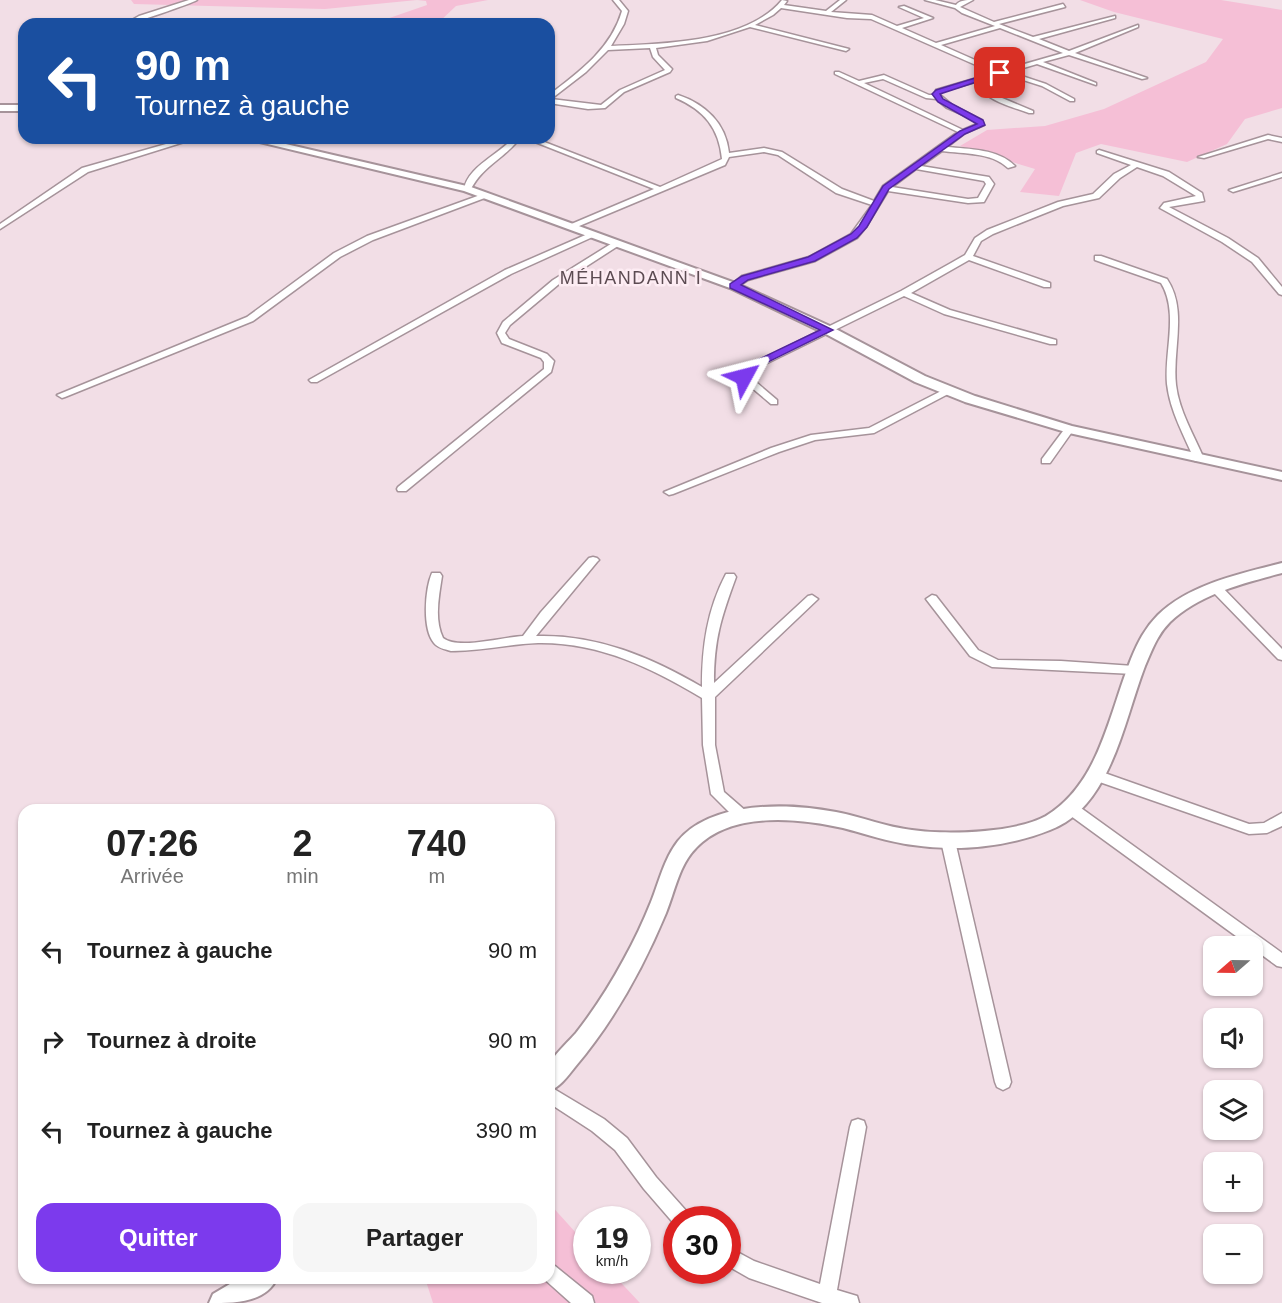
<!DOCTYPE html>
<html lang="fr">
<meta charset="utf-8">
<style>
:root{--surface:#fff;--page:#f6f6f6;--text:#222;--muted:#767676;--accent:#7c3aed}
body{margin:0;font-family:Helvetica,sans-serif;background:var(--page);color:var(--text);height:100vh;display:flex;flex-direction:column;font-size:22px;white-space:nowrap}
*{box-sizing:border-box;margin:0}
p{font-size:20px;color:var(--muted)}
.icon{flex:none;width:33px;height:33px;fill:none;stroke:currentColor;stroke-width:2;stroke-linecap:round;stroke-linejoin:round}
.map{position:relative;flex:1;overflow:hidden}
.drawer{position:absolute;left:18px;top:804px;width:537px;height:480px;display:flex;flex-direction:column;background:var(--surface);border-radius:18px;box-shadow:0 2px 4px #0004}
.drawer>*{flex:none}
.banner{position:absolute;left:18px;top:18px;width:537px;height:126px;border-radius:18px;box-shadow:0 2px 4px #0004;background:#1a4fa0;color:#fff;overflow:hidden}
.needle{width:39px;rotate:250deg}
.buttons{position:absolute;left:1203px;top:936px;display:grid;gap:12px}
.buttons a{display:grid;place-items:center;width:60px;height:60px;border-radius:12px;background:var(--surface);box-shadow:0 2px 4px #0004;font-size:30px}
.speed{position:absolute;left:573px;top:1206px;display:flex;gap:12px;font-size:30px;font-weight:700;text-align:center}
.speed>*{display:grid;place-content:center;width:78px;height:78px;border-radius:50%;background:var(--surface);box-shadow:0 2px 4px #0004;line-height:1}
.speed small{font-size:15px;font-weight:400}
.speed .limit{border:9px solid #d22;background:#fff;color:#111}
.pin{position:absolute;display:grid;place-items:center;width:51px;height:51px;color:#fff;margin:-26px;border-radius:12px;box-shadow:0 3px 9px #0006}
.me{position:absolute;width:66px;margin:-33px;rotate:52deg;stroke-linejoin:round;filter:drop-shadow(0 0 4px #0008)}
.turn{display:flex;align-items:center;gap:21px;height:126px;padding:0 18px;font-size:27px}
.turn .icon{width:78px;height:78px;stroke-width:2.5}
.turn b{display:block;font-size:42px;line-height:51px}
.eta{display:flex;justify-content:space-evenly;align-items:center;height:102px;text-align:center}
.eta b{font-size:36px;font-weight:600;line-height:42px}
.cta{display:flex;gap:12px;margin-top:auto;padding:12px 18px}
.cta a{flex:1;height:69px;border-radius:18px;background:var(--accent);color:#fff;font-size:24px;font-weight:600;line-height:69px;text-align:center}
.cta a+a{background:var(--page);color:var(--text)}
ul{padding:0;list-style:none}
li{display:flex;align-items:center;gap:18px;height:90px;padding:0 18px}
li div{flex:1}
li b{display:block;font-size:22px}
li em{font-style:normal}
.map>svg:first-child{display:block}
</style>
<div class="map">
<svg width="1282" height="1303" viewBox="0 0 1282 1303">
<rect width="100%" height="100%" fill="#f2dee6"/>
<path fill="#f5bfd6" d="M 131,0 L 488,0 L 456,6 L 437,24 L 372,24 L 427,5 L 426,1 L 417,0 L 325,9 L 134,4 Z
M 1080,0 L 1221,0 L 1282,10 L 1282,108 L 1245,119 L 1227,144 L 1187,162 L 1101,144 L 1076,153 L 1059,196 L 1020,192 L 1035,169 L 960,146 L 987,130 L 1045,126 L 1104,109 L 1206,62 L 1223,39 L 1114,12 Z
M 549,1203 L 586,1244 L 586,1270 L 610,1271 L 640,1303 L 433,1303 L 425,1278 L 549,1278 Z"/>
<g fill="none" stroke-linecap="round" stroke-linejoin="round">
<g stroke="#a6939a" stroke-width="3">
<path id="street" d="M 189,0 L 197,0 C 190,4 132,24 125,24 L 139,16 Z
M 613,0 L 619,0 L 628,11 L 624,24 L 611,46 C 661,44 747,43 782,0 L 787,1 L 784,5 L 826,11 L 840,0 L 846,0 L 831,12 L 872,15 L 897,26 L 924,18 L 899,7 L 904,6 L 933,18 L 902,28 L 936,43 L 995,26 L 962,13 L 955,8 L 925,0 L 935,0 L 956,5 C 960,0 966,0 973,0 L 960,7 L 994,22 L 1063,4 L 1065,7 L 999,24 L 1033,37 L 1115,16 L 1115,18 L 1039,39 L 1069,51 L 1138,25 L 1138,27 L 1075,53 L 1147,78 L 1142,79 L 1069,55 L 1043,62 L 1096,83 L 1096,85 L 1037,64 L 1010,72 L 1046,84 L 1074,99 L 1074,101 L 1070,101 L 1042,86 L 1004,74 L 981,81 L 995,95 L 1033,111 L 1033,113 L 1029,113 C 1010,106 986,101 975,82 L 940,92 L 939,94 L 952,105 L 982,120 L 984,125 L 965,133 L 947,147 C 969,149 999,149 1015,166 L 1008,168 C 991,152 964,154 942,151 L 921,166 L 989,177 L 994,184 L 984,202 L 968,203 L 888,191 L 866,227 L 857,238 L 815,261 L 748,280 L 734,289 L 730,286 L 742,276 L 809,257 L 851,234 L 872,205 L 836,193 L 778,155 L 764,152 L 729,157 L 725,165 L 572,229 L 568,227 L 569,225 L 654,189 L 525,138 L 534,138 L 660,187 L 722,159 C 719,128 704,110 676,98 L 676,96 L 678,95 C 705,104 726,123 729,153 L 764,148 L 782,152 L 842,189 L 874,201 L 883,186 L 958,132 L 835,74 L 835,72 L 839,72 L 859,81 L 884,75 L 929,95 L 934,95 L 936,90 L 994,73 L 871,19 L 847,18 L 781,8 L 773,15 L 755,25 L 849,49 L 846,51 L 750,27 L 707,41 L 656,48 L 658,55 L 672,69 L 670,72 L 624,92 L 605,108 L 588,109 L 549,103 L 549,95 C 579,72 611,49 622,11 ZM 1000,28 L 1063,53 L 1000,71 L 941,45 ZM 650,48 L 653,57 L 665,70 L 620,90 L 601,105 L 551,99 L 586,72 L 608,50 ZM 883,79 L 926,98 L 936,99 L 947,108 L 972,119 L 977,124 L 963,130 L 864,83 ZM 916,169 L 984,181 L 986,184 L 978,198 L 968,199 L 892,187 Z
M 1268,135 L 1282,138 L 1282,142 L 1268,139 L 1204,158 L 1198,157 Z
M 187,138 L 197,138 L 88,172 L 0,229 L 0,224 L 82,168 Z
M 513,138 L 520,138 C 504,159 482,166 470,191 L 464,191 C 465,168 500,154 513,138 Z
M 1099,150 L 1169,172 L 1202,193 L 1204,201 L 1169,207 L 1228,238 L 1258,258 L 1282,287 L 1282,295 L 1279,294 L 1252,262 L 1222,242 L 1160,208 L 1164,203 L 1196,196 L 1163,176 L 1137,167 L 1120,178 L 1099,198 L 1063,206 L 993,234 L 981,241 L 973,256 L 1050,283 L 1050,287 L 1044,287 L 969,260 L 911,293 L 950,310 L 1056,340 L 1056,344 L 1050,344 L 944,314 L 904,296 L 749,372 L 749,376 L 777,400 L 777,404 L 771,404 L 739,377 L 742,369 L 901,291 L 951,263 L 965,255 L 975,238 L 987,230 L 1058,202 L 1093,194 L 1114,174 L 1131,165 L 1097,153 L 1097,151 Z
M 1282,173 L 1282,177 L 1233,192 L 1229,190 Z
M 483,194 L 490,196 L 373,240 L 340,257 L 253,321 L 65,397 L 62,398 L 57,395 L 247,317 L 334,253 L 367,236 Z
M 590,233 L 597,235 L 511,274 L 317,382 L 311,382 L 309,380 L 505,270 Z
M 614,242 L 621,244 L 559,284 L 510,325 L 505,333 L 509,339 L 547,354 L 554,361 L 551,372 L 406,491 L 398,491 L 397,489 L 398,487 L 544,369 L 544,362 L 541,358 L 502,343 L 497,333 L 503,322 L 553,280 Z
M 1095,256 L 1101,256 L 1167,279 C 1188,310 1172,350 1176,385 C 1179,411 1194,435 1204,459 L 1203,461 L 1195,461 L 1194,459 C 1184,435 1170,411 1167,384 C 1164,352 1179,312 1161,283 L 1095,260 Z
M 947,388 L 950,389 L 950,393 L 874,433 L 815,440 L 779,452 L 673,494 L 669,495 L 664,492 L 771,448 L 811,435 L 869,428 Z
M 1069,426 L 1074,429 L 1050,463 L 1042,463 L 1042,459 L 1066,427 Z
M 593,557 L 597,558 L 599,560 L 597,562 L 536,636 C 596,634 651,657 702,687 C 702,647 707,610 726,574 L 734,574 L 736,577 C 721,618 714,639 714,683 L 808,596 L 812,595 L 818,599 L 715,697 L 715,745 L 724,792 L 747,812 L 749,816 L 747,820 L 742,821 L 737,820 L 711,794 L 703,745 L 702,698 C 652,668 599,642 538,643 C 509,644 480,651 451,651 C 444,649 438,648 434,643 C 422,629 425,589 432,573 L 440,573 L 442,576 C 439,596 434,619 443,638 C 458,650 503,637 523,636 L 541,612 L 589,558 Z
M 1217,585 L 1221,586 L 1282,649 L 1282,660 L 1278,659 L 1213,592 L 1211,589 L 1213,586 Z
M 932,595 L 936,596 L 978,650 L 998,660 L 1061,661 L 1134,666 L 1140,670 L 1134,674 L 992,667 L 970,656 L 926,599 Z
M 1096,770 L 1249,824 L 1264,823 L 1282,813 L 1282,826 L 1267,833 L 1249,834 L 1091,779 L 1089,775 L 1091,771 Z
M 1069,802 L 1074,803 L 1282,953 L 1282,967 L 1277,966 L 1064,811 L 1062,807 L 1064,803 Z
M 948,836 L 953,837 L 955,841 L 1011,1082 L 1009,1087 L 1003,1090 L 997,1087 L 995,1082 L 941,841 L 943,837 Z
M 549,1086 L 604,1119 L 627,1138 L 656,1177 L 689,1214 L 692,1220 L 676,1220 L 676,1226 L 644,1189 L 615,1150 L 592,1131 L 549,1103 Z
M 858,1119 L 864,1121 L 866,1127 L 837,1290 L 857,1296 L 859,1303 L 822,1303 L 749,1278 L 728,1266 L 728,1247 L 754,1261 L 820,1284 L 850,1127 L 852,1121 Z
M 549,1263 L 555,1266 L 592,1296 L 594,1303 L 571,1303 L 543,1278 L 549,1278 Z"/>
</g>
<g stroke="#a6939a" stroke-width="4">
<path id="secondary" d="M 0,105 L 24,105 L 24,111 L 0,111 Z
M 243,138 L 260,138 L 471,187 L 576,225 L 738,284 L 832,327 L 925,376 L 975,396 L 1072,426 L 1282,472 L 1282,480 L 1069,433 L 965,402 L 915,382 L 824,333 L 730,288 L 568,229 L 464,191 Z
M 1282,563 L 1282,573 C 1244,583 1199,594 1170,622 C 1157,635 1152,650 1145,666 C 1124,720 1111,807 1050,830 C 1008,847 957,852 913,845 C 889,842 866,834 843,828 C 798,818 731,811 696,848 C 679,865 675,891 666,913 C 643,968 614,1021 575,1067 C 567,1077 560,1087 549,1091 C 549,1084 547,1072 549,1065 C 552,1057 569,1041 576,1033 C 594,1010 610,985 624,959 C 634,941 643,922 651,902 C 659,882 664,859 678,841 C 712,800 790,803 836,812 C 862,817 886,827 912,830 C 946,835 1016,833 1046,816 C 1100,783 1109,713 1131,659 C 1138,642 1145,628 1158,615 C 1190,584 1240,574 1282,563 Z
M 240,1278 L 277,1278 C 266,1303 234,1303 209,1303 L 213,1294 Z"/>
</g>
<use href="#street" fill="#fff" fill-rule="evenodd"/>
<use href="#secondary" fill="#fff" fill-rule="evenodd"/>
</g>
<path fill="#7c3aed" stroke="#51269a" stroke-width="1.5" d="M 998,71 L 1004,73 L 940,94 L 943,99 L 983,120 L 985,125 L 965,134 L 889,189 L 867,227 L 857,238 L 815,261 L 748,280 L 741,285 L 833,330 L 758,367 L 750,372 L 748,379 L 740,379 L 740,371 L 751,363 L 820,330 L 730,288 L 730,284 L 742,276 L 808,257 L 851,234 L 859,226 L 883,186 L 960,131 L 977,124 L 938,102 L 932,94 L 936,90 Z"/>
<g text-anchor="middle" stroke-width="5" stroke-linejoin="round" paint-order="stroke">
<g font-size="18" letter-spacing="1.5" fill="#5c4b52" stroke="#fdecf3">
<text x="631" y="284">MÉHANDANN I</text>
</g>
</g>
</svg>
<div class="buttons">
<a><svg class="needle" viewBox="-14 -14 28 28"><path d="M0-13l5 13h-10z" fill="#e53935"/><path d="M0 13l5-13h-10z" fill="#767676"/></svg></a>
<a><svg class="icon" aria-label="sound" viewBox="0 0 24 24"><path d="M4 9h4l5-4v14l-5-4H4zM17 9q2 3 0 6"/></svg></a>
<a><svg class="icon" aria-label="layers" viewBox="0 0 24 24"><path d="M12 4l9 5-9 5-9-5zM3 14l9 5 9-5"/></svg></a>
<a>+</a>
<a>−</a>
</div>
<div class="speed"><div>19<small>km/h</small></div><div class="limit">30</div></div>
<div class="pin" style="left:1000px;top:73px;background:#d93025"><svg class="icon" aria-label="arrive" viewBox="0 0 24 24"><path d="M6 21V4h12l-3 4 3 4H6"/></svg></div>
<svg class="me" style="left:744px;top:377px" viewBox="-20 -20 40 40"><path d="M0-17L14 15 0 8-14 15z" fill="#7c3aed" stroke="#fff" stroke-width="4"/></svg>
<div class="banner">
<div class="turn"><svg class="icon" aria-label="left" viewBox="0 0 24 24"><path d="M17 20v-9H6M10 6l-5 5 5 5"/></svg><div><b>90 m</b>Tournez à gauche</div></div>
</div>
<section class="drawer">
<div class="eta">
<div><b>07:26</b><p>Arrivée</p></div>
<div><b>2</b><p>min</p></div>
<div><b>740</b><p>m</p></div>
</div>
<ul>
<li><svg class="icon" aria-label="left" viewBox="0 0 24 24"><path d="M17 20v-9H6M10 6l-5 5 5 5"/></svg><div><b>Tournez à gauche</b></div><em>90 m</em></li>
<li><svg class="icon" aria-label="right" viewBox="0 0 24 24"><path d="M7 20v-9h11M14 6l5 5-5 5"/></svg><div><b>Tournez à droite</b></div><em>90 m</em></li>
<li><svg class="icon" aria-label="left" viewBox="0 0 24 24"><path d="M17 20v-9H6M10 6l-5 5 5 5"/></svg><div><b>Tournez à gauche</b></div><em>390 m</em></li>
</ul>
<div class="cta"><a>Quitter</a><a>Partager</a></div>
</section>
</div>
